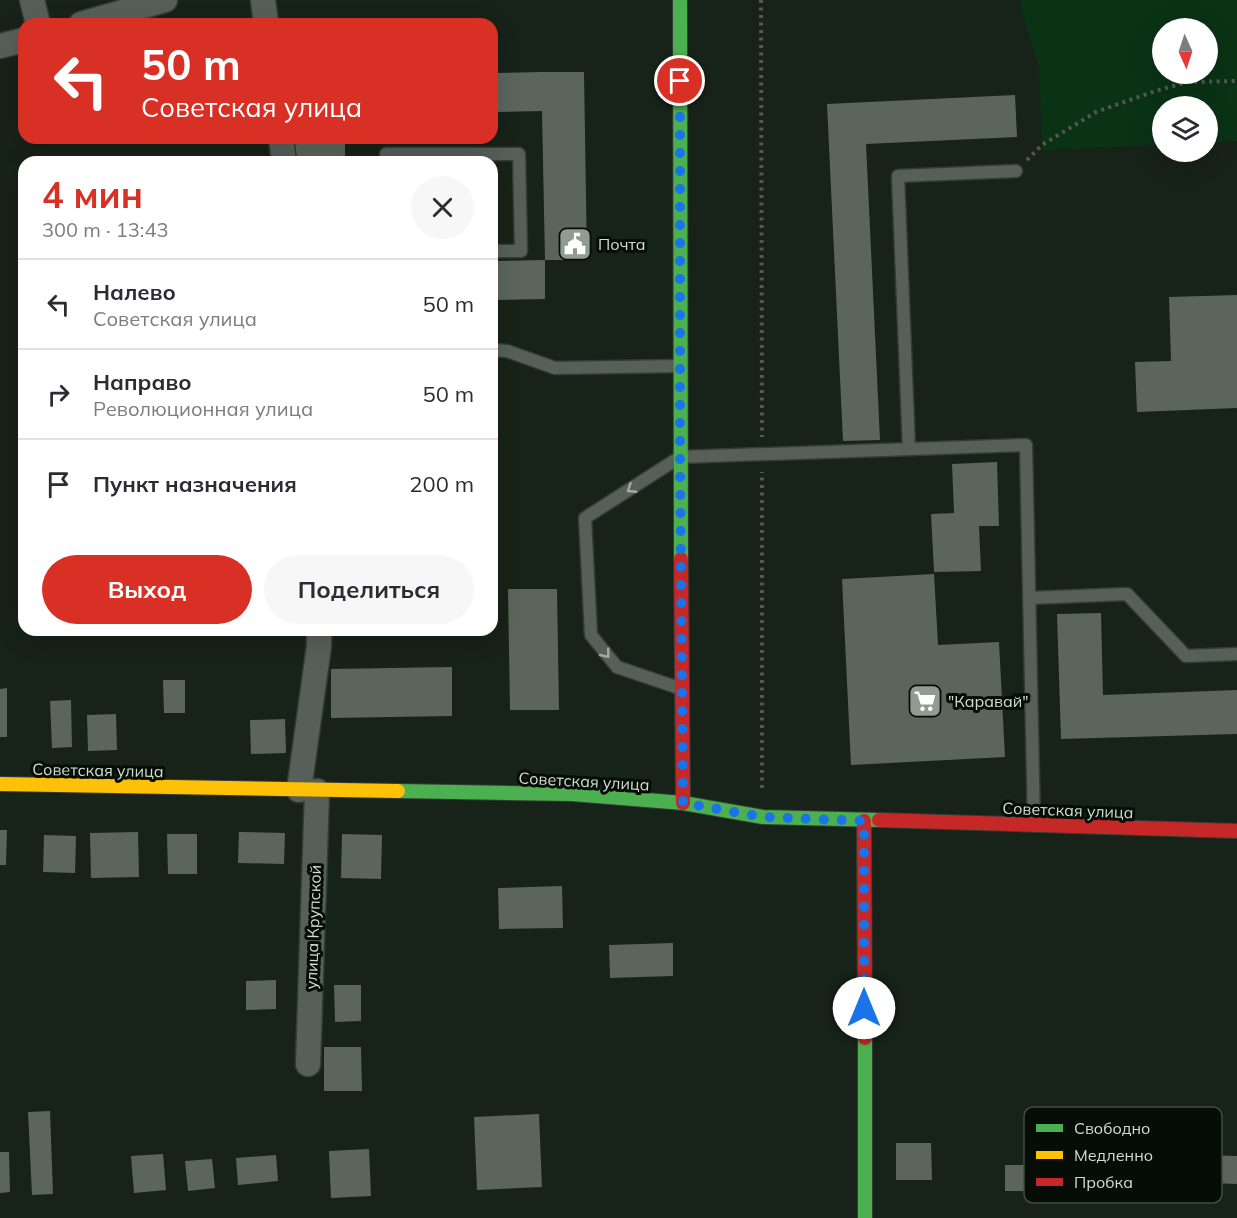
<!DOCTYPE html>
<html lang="ru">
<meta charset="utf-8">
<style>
:root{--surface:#fff;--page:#f7f7f7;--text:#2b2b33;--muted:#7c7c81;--line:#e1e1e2;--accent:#d93025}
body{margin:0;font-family:Mulish,sans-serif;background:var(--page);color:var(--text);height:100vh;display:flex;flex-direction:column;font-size:22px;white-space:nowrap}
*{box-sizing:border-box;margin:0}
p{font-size:20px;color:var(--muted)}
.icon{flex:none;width:33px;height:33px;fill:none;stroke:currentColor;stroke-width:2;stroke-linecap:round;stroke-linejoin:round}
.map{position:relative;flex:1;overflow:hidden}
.side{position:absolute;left:18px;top:156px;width:480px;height:480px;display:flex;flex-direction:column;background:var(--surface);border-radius:18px;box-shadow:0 6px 24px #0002}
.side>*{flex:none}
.guide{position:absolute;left:18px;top:18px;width:480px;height:126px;border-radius:18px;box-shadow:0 6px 24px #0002;background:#d93025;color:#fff;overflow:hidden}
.needle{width:39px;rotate:177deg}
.controls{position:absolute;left:1152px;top:18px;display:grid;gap:12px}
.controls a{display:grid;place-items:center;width:66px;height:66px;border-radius:50%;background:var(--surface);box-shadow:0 6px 24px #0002;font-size:30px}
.pin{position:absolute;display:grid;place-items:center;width:51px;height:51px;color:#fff;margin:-26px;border:3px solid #fff;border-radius:50%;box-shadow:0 2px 6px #0007}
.me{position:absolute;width:66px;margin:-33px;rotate:0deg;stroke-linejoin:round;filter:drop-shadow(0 0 4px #0008)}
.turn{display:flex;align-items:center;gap:21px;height:126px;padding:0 24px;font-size:27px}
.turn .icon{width:78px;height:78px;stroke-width:2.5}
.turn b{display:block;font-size:42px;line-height:51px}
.round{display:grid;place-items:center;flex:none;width:63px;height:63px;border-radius:32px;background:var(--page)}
.head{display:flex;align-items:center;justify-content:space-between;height:102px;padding:0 24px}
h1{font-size:36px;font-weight:700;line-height:45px;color:var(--accent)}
.button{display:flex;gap:12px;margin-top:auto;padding:12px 24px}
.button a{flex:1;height:69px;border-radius:36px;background:var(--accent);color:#fff;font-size:24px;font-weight:700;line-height:69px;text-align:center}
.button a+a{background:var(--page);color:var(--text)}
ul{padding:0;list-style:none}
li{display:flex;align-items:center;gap:18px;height:90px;padding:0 24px;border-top:2px solid var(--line)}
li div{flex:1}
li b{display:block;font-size:22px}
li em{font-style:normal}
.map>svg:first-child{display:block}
</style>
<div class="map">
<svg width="1237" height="1218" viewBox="0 0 1237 1218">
<rect width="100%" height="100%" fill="#172218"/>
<path fill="#0a3215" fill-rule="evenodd" d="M 1021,0 L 1237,0 L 1237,141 L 1208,143 L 1208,106 L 1162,106 L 1162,145 L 1042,150 L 1039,67 L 1021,10 ZM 1162,28 L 1208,28 L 1208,74 L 1162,74 Z"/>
<path fill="#5b655c" d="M 542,72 L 584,72 L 587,260 L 545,260 L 542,111 L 492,112 L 492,73 Z
M 1015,95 L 1017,137 L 866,144 L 880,440 L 843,441 L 827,104 Z
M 291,138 L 345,138 L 345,162 L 292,162 Z
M 545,260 L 545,299 L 492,300 L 492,261 Z
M 1237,295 L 1237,408 L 1137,412 L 1135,362 L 1171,361 L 1169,297 Z
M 997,462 L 999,526 L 979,526 L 981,571 L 934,572 L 931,514 L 954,513 L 952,464 Z
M 934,574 L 938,645 L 999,642 L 1005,757 L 851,765 L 842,579 Z
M 508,589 L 557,589 L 559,710 L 510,710 Z
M 1101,613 L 1103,695 L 1237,690 L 1237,734 L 1061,739 L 1057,614 Z
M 452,667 L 452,716 L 331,718 L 331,669 Z
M 163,680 L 185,680 L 185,713 L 164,713 Z
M 7,688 L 7,737 L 0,737 L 0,689 Z
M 71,700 L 72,747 L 52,748 L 50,701 Z
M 116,714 L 117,750 L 88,751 L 87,715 Z
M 285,719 L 286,753 L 251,754 L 250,720 Z
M 0,830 L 7,830 L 6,865 L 0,865 Z
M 138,832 L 139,877 L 91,878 L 90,833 Z
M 239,832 L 285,833 L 284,864 L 238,863 Z
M 167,834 L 197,834 L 197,874 L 168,874 Z
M 342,834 L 382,835 L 381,879 L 341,878 Z
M 44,835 L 76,836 L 75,873 L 43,872 Z
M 562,886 L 563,928 L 499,929 L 498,888 Z
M 673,943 L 673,976 L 610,978 L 609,945 Z
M 276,980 L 276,1009 L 246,1010 L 246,981 Z
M 334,985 L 361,985 L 361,1021 L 335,1022 Z
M 324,1047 L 361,1047 L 362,1091 L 324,1091 Z
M 50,1111 L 53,1194 L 32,1195 L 28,1112 Z
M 539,1114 L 542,1187 L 477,1190 L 474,1117 Z
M 896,1143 L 931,1143 L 932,1180 L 896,1180 Z
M 369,1149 L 371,1196 L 331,1198 L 329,1151 Z
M 0,1152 L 9,1152 L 10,1192 L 0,1193 Z
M 163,1154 L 166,1190 L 134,1193 L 131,1156 Z
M 276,1155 L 278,1181 L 238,1185 L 236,1158 Z
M 1209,1155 L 1237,1156 L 1237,1184 L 1208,1183 Z
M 212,1159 L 215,1188 L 188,1191 L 185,1161 Z
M 1005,1165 L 1039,1165 L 1039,1191 L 1005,1191 Z"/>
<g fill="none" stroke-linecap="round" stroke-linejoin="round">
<g stroke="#343d35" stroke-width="15">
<path id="lane" d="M 386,162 L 386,154 L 519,154 L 521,251 L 492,251
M 492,350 L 507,351 L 555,368 L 679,366
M 909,449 L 898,176 L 1016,171
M 1029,598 L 1127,594 L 1186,656 L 1237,654
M 679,688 L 617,667 L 591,635 L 585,518 L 680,457 L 1026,445 L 1034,825"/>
</g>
<g stroke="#343d35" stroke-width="27">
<path id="street" d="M 32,0 L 38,24
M 263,0 L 266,24
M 81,24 L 165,0
M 0,46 L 24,40
M 281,138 L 284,162
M 299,790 L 319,646 L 319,630
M 308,1064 L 317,791"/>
</g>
<g stroke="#343d35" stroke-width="16">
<path id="fast" d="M 680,0 L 681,559
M 398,791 L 572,794 L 683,803 L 763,817 L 879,820
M 865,1038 L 865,1218"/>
</g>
<g stroke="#343d35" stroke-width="16">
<path id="slow" d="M 0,784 L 398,791"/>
</g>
<g stroke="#343d35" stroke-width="16">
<path id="jam" d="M 681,559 L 683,803
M 879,820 L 1237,831
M 864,821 L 865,1038"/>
</g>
<path stroke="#525953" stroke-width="4" stroke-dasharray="3 4.5" stroke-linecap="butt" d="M 761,0 L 762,437
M 1027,160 L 1042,145 L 1096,112 L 1155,91 L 1188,82 L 1237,81
M 762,788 L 762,472"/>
<use href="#lane" stroke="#575f58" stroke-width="12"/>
<use href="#street" stroke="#575f58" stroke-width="24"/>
<use href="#fast" stroke="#4caf50" stroke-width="14"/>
<use href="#slow" stroke="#ffc107" stroke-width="14"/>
<use href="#jam" stroke="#c62828" stroke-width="14"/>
</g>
<defs><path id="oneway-chevron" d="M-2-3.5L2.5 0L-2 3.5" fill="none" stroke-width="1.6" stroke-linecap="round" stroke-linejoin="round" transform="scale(1.5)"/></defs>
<g stroke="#a0aba1">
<use href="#oneway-chevron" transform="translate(631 489) rotate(147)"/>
<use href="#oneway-chevron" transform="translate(606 654) rotate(51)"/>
</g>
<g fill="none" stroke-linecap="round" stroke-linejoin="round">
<path stroke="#1a73e8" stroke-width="10" stroke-dasharray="0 18" d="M 680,81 L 680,457 L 683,803 L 763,817 L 864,821 L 864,1008"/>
</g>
<defs>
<g id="civic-square" transform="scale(1.725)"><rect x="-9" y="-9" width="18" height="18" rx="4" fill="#909c91" stroke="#050d06"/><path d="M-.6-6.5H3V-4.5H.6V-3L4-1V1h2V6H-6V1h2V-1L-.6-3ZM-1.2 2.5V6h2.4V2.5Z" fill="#fff"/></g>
<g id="supermarket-square" transform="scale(1.725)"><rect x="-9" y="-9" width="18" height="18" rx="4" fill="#909c91" stroke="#050d06"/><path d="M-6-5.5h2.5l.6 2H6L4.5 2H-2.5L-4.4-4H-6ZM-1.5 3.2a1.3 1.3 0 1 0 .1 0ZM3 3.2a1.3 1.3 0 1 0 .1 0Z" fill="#fff"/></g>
</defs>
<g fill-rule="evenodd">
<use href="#civic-square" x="575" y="244"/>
<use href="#supermarket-square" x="925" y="701"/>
</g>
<g text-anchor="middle" stroke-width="6" stroke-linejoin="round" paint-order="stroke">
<g font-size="16" fill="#d1ded2" stroke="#050d06" text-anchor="start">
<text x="598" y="250">Почта</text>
<text x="948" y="707">"Каравай"</text>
</g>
<g font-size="16" fill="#d1ded2" stroke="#050d06">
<text transform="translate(98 770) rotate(1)" y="6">Советская улица</text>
<text transform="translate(584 781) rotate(3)" y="6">Советская улица</text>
<text transform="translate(1068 810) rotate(2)" y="6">Советская улица</text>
<text transform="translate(313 927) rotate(-88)" y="6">улица Крупской</text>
</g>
</g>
<rect x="1024" y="1107" width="198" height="96" rx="9" fill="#050d06" stroke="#424c43" stroke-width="1.5"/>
<rect x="1036" y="1124" width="27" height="8" fill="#4caf50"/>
<rect x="1036" y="1151" width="27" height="8" fill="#ffc107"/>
<rect x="1036" y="1178" width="27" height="8" fill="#c62828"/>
<g font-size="16" fill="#d1ded2">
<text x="1074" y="1134">Свободно</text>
<text x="1074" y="1161">Медленно</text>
<text x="1074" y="1188">Пробка</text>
</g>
</svg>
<div class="controls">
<a><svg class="needle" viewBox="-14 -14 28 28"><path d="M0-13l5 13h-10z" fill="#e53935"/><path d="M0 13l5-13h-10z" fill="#7c7c81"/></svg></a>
<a><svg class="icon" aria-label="layers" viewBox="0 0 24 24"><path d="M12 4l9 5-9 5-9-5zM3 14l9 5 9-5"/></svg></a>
</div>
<div class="pin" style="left:680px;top:81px;background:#d93025"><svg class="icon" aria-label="arrive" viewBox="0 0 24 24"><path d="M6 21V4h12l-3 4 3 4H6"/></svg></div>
<svg class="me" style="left:864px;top:1008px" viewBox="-20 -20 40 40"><circle r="19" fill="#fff"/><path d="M0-13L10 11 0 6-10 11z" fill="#1a73e8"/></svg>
<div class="guide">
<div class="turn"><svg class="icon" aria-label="left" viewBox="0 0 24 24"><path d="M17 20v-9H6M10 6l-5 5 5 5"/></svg><div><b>50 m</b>Советская улица</div></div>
</div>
<section class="side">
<div class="head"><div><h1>4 мин</h1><p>300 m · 13:43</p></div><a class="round"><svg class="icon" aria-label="close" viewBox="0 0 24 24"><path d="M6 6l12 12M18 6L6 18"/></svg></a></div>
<ul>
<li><svg class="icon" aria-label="left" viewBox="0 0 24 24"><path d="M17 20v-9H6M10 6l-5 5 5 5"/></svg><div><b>Налево</b><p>Советская улица</p></div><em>50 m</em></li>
<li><svg class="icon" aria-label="right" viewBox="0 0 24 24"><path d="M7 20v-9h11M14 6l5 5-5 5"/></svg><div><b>Направо</b><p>Революционная улица</p></div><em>50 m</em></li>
<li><svg class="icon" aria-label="arrive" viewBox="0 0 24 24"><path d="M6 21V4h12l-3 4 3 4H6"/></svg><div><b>Пункт назначения</b></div><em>200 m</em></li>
</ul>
<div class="button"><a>Выход</a><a>Поделиться</a></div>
</section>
</div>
